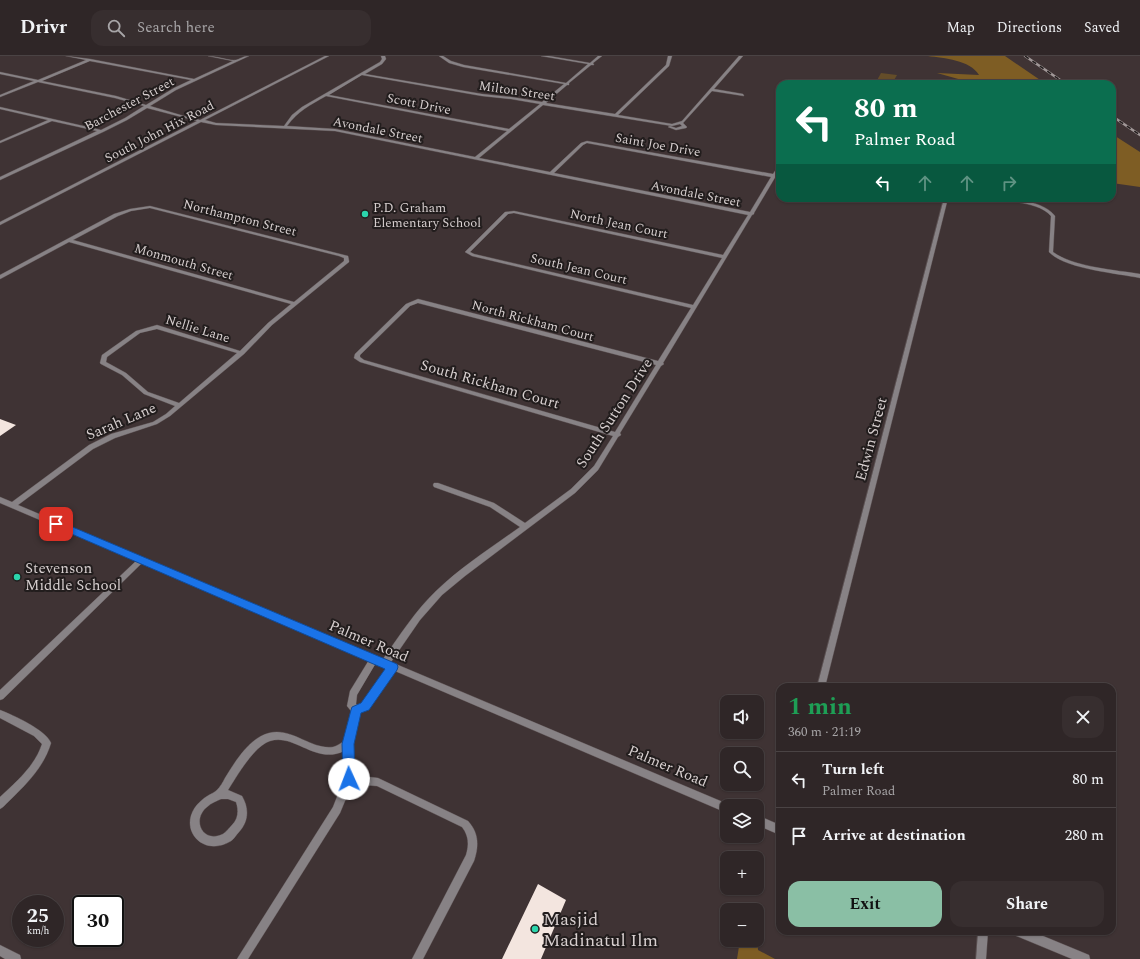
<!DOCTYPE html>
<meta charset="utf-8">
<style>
:root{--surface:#2f2627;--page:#372e2f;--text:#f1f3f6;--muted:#a7a5a7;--line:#4a4344;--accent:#8abfa5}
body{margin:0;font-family:Spectral,serif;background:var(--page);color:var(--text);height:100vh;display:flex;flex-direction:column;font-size:15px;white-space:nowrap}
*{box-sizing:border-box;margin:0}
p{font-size:13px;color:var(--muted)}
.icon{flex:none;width:22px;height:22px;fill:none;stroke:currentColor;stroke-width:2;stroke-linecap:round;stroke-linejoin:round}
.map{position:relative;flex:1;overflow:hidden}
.sheet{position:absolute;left:776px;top:627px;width:340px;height:252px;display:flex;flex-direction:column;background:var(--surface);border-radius:12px;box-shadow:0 1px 3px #0004,0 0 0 1px var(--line)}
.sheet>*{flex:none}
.hud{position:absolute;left:776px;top:24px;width:340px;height:122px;border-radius:12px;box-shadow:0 1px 3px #0004,0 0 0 1px var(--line);background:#0b6e4f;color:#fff;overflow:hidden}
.tools{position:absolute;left:720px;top:639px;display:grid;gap:8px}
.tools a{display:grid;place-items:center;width:44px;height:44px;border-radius:8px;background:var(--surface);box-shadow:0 1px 3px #0004,0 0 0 1px var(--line);font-size:20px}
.speed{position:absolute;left:12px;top:839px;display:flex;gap:8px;font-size:20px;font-weight:700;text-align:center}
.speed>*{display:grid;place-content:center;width:52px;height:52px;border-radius:50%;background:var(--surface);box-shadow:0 1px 3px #0004,0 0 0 1px var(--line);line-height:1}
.speed small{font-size:10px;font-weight:400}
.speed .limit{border:2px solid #111;border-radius:6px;background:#fff;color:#111}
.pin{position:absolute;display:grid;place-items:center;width:34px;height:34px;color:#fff;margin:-17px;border-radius:8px;box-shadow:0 2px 6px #0006}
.me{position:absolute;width:44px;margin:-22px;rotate:358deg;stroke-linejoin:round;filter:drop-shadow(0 0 3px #0008)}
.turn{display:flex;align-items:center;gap:14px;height:84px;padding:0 12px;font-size:18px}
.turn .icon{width:52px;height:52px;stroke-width:2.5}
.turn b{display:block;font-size:28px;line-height:34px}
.lanes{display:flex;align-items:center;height:38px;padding:0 12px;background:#0003;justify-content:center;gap:20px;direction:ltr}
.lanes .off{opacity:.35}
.round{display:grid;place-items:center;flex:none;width:42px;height:42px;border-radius:12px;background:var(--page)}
.summary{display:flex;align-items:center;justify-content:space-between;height:68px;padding:0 12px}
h1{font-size:24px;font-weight:700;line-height:30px;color:#1e9e55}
.button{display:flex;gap:8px;margin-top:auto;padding:8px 12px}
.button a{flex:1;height:46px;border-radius:12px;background:var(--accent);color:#111;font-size:16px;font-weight:700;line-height:46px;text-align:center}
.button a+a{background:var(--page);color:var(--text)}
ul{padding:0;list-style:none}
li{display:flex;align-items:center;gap:12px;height:56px;padding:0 12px;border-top:1px solid var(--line)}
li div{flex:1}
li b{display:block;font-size:15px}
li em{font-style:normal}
header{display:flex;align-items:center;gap:24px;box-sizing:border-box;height:56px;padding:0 20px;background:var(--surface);border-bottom:1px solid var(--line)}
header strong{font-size:19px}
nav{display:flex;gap:22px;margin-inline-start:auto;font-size:14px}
.search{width:280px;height:36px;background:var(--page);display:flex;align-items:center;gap:10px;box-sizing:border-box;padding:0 14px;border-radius:12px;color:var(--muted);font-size:15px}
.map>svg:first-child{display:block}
</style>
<header>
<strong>Drivr</strong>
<div class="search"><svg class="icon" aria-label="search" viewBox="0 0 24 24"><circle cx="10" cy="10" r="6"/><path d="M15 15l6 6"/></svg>Search here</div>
<nav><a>Map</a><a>Directions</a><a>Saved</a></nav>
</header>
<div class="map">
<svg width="1140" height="903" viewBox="0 0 1140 903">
<rect width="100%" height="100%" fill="#3f3334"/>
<path fill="#644d29" d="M 881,17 L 897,19 L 892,28 L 875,28 Z"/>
<path fill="#7e5d24" d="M 928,0 L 1005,0 L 1046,28 L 976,28 L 937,17 L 979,19 C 970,4 944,2 928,0 Z
M 1112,78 L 1140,96 L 1140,131 L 1112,127 Z
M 757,878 L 758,894 L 775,903 L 737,903 L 740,884 L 757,884 Z"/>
<path fill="#f3e5df" d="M 0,363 L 16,369 L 0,380 Z
M 538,828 L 566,844 L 541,903 L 502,903 Z"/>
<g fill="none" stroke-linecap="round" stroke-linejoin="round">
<g stroke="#5a4f50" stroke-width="1">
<path id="minor" d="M 66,0 L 90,3 L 194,23 L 233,5 L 208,0 C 216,0 230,5 236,4 C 240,3 243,0 249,0 L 176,34 L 150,50 L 184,60 L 200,64 L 325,0 L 329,0 L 205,64 L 216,67 L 284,70 L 292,59 L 302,51 L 380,6 L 382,3 L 381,0 L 385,0 L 386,3 L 382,8 L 365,18 L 482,38 L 511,41 L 542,46 L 564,28 L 463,11 L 449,7 L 439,0 L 443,0 L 451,5 L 464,9 L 566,27 L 588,8 L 541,0 L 549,0 L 590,7 L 598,0 L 602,0 L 593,7 L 594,9 L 591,9 L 569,27 L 569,29 L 567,29 L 546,47 L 615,58 L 666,9 L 668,0 L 672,0 L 669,10 L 618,59 L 672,68 L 682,65 L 739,0 L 743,0 L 714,33 L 743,38 L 744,40 L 712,35 L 683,67 L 687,71 L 686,72 L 676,74 L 668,71 L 670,70 L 676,72 L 682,70 L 680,68 L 672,70 L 543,49 L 479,102 L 550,116 L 581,87 L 587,85 L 773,118 L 779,109 L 780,109 L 780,113 L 754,157 L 754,158 L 752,159 L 663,307 L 664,308 L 661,310 L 620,377 L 621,379 L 618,381 L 598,414 L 575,437 L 465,520 L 442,539 L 420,564 L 391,606 L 730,749 L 731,750 L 727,750 L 727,757 L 395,615 L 368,653 L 360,656 L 352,688 L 353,719 L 378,722 L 468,765 C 479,777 479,790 474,805 L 423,903 L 412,903 L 466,799 C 469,789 469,780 462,771 L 377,730 L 352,728 L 340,757 L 248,903 L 237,903 L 333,751 L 344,723 L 344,695 C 316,709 294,677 270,685 C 254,690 237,720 228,734 L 242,740 C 249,752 249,765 239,776 C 236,779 234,783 231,785 C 198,805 170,762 209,739 C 211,738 215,736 217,734 C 220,731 223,726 225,722 C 235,706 249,682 269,677 C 292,671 311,694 333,691 C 337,690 341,687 344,685 L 351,655 L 347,650 L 350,635 L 369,604 L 142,507 L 3,643 L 0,644 L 0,634 L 136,505 L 0,447 L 0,441 L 12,446 L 89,389 L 111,378 L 153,366 L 166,358 L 175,350 L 144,338 L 122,319 L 101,308 L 100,307 L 102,299 L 136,275 L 157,269 L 240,295 L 268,267 L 291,248 L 69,186 L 2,222 L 0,223 L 0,219 L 114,158 L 130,153 L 150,150 L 348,200 L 349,205 L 349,206 L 272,269 L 244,298 L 170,360 L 157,368 L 115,382 L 93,393 L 18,449 L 383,603 C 400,579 416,554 436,535 C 461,511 492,491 520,471 L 490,451 L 434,431 L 433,429 L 434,427 L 438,427 L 494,447 L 525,467 L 571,433 L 594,410 L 613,380 L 360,306 L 354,302 L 355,298 L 406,248 L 418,243 L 658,305 L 691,252 L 472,200 L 465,196 L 505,156 L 514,155 L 723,199 L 748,159 L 335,75 L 216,69 L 201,66 L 0,169 L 0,166 L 197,65 L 147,52 L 127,64 L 103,76 L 0,124 L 0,121 L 97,75 L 52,65 L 0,87 L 0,85 L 48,64 L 0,53 L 0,51 L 101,74 L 125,62 L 144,50 L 115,42 L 38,26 L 0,41 L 0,39 L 34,25 L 0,18 L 0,16 L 38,24 L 86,4 ZM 90,5 L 191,24 L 174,32 L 146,49 L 116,40 L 42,25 ZM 362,19 L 482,40 L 511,43 L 540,48 L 509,73 L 329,39 ZM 326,40 L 507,75 L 475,101 L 335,73 L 287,70 C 298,55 310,49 326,40 ZM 587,87 L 771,121 L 750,156 L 554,117 L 583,89 ZM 150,152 L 339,200 L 344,202 L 344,205 L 294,246 L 73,184 L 118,160 L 131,155 ZM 514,157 L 722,202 L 693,249 L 474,198 L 470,196 L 508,158 ZM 418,247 L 656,309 L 615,376 L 364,304 L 360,301 L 360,299 L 410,250 ZM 157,273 L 237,297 L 179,347 L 148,336 L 126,317 L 106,306 L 107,301 L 140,277 ZM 376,607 L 387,612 L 362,647 L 357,649 L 356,648 L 357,639 ZM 221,743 L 228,743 L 236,746 C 239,755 238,763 232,769 C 229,772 226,776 223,778 C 203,788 191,764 207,751 C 211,747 217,745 221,743 Z
M 944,142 L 948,142 L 825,631 L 817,631 Z
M 991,142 C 1010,142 1043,144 1055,160 L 1053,196 C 1073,211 1116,214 1140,218 L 1140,222 C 1116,217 1065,213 1049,196 L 1051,160 C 1039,146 1010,146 993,143 Z
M 0,654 C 13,659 46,674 51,687 C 43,714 22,732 3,751 L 0,753 L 0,741 C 16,726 35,710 42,688 L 34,680 L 0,662 Z
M 757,759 L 780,769 L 780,779 L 757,769 Z
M 978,875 L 988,875 L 986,903 L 976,903 Z
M 1013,875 L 1031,875 L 1089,899 L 1090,903 L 1072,903 L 1014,879 Z
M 0,889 L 20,899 L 21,903 L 5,903 L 0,900 Z"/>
</g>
<use href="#minor" fill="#878285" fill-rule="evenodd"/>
<g stroke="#a09797" stroke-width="2.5">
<path id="rail" d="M 1025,0 L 1066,28
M 1112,60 L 1140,79"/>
</g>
<use href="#rail" stroke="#221d1d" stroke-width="1.5" stroke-dasharray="4.5" stroke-linecap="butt"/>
</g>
<path fill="#1a73e8" stroke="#114b97" d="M 56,464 L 397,608 L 398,611 L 397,614 L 369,654 L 361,657 L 354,688 L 355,723 L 353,727 L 349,729 L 345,727 L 343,723 L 342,688 L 351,654 L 352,651 L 361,647 L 385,613 L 53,470 L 51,468 Z"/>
<g fill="#2bd5ac" stroke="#221d1d" stroke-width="1.5">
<circle cx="365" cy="158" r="4"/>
<circle cx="17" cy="521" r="4"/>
<circle cx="535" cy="873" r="4"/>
</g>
<g text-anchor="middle" stroke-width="4" stroke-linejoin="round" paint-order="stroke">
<g font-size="13" fill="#d7cfcf" stroke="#221d1d">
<text transform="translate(517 34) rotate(8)" y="5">Milton Street</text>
<text transform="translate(129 47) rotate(-28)" y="5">Barchester Street</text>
<text transform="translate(419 47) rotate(11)" y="5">Scott Drive</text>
<text transform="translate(378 73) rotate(11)" y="5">Avondale Street</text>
<text transform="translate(159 75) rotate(-27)" y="5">South John Hix Road</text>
<text transform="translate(658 88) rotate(10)" y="5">Saint Joe Drive</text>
<text transform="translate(696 137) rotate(11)" y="5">Avondale Street</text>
<text transform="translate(240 161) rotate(14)" y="5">Northampton Street</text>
<text transform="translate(619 167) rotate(12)" y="5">North Jean Court</text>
<text transform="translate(184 205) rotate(16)" y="5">Monmouth Street</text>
<text transform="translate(579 212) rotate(13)" y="5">South Jean Court</text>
<text transform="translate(533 264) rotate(15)" y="5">North Rickham Court</text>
<text transform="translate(198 272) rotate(17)" y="5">Nellie Lane</text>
</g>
<g font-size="13" fill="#d7cfcf" stroke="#221d1d" text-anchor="start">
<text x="373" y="156">P.D. Graham<tspan x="373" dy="15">Elementary School</tspan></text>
</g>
<g font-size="15" fill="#d7cfcf" stroke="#221d1d">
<text transform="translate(490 328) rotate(16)" y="5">South Rickham Court</text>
<text transform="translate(614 357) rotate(-57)" y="5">South Sutton Drive</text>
<text transform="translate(121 365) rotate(-23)" y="5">Sarah Lane</text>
<text transform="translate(871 383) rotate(-75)" y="5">Edwin Street</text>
<text transform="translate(369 585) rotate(23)" y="5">Palmer Road</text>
<text transform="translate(668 710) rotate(23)" y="5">Palmer Road</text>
</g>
<g font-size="15" fill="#d7cfcf" stroke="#221d1d" text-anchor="start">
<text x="25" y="517">Stevenson<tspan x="25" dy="17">Middle School</tspan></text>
</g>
<g font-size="18" fill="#d7cfcf" stroke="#221d1d" text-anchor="start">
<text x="543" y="869">Masjid<tspan x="543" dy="21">Madinatul Ilm</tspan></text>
</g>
</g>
</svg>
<div class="tools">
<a><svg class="icon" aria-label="sound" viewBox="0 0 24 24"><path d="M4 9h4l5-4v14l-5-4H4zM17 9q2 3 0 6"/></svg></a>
<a><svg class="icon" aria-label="search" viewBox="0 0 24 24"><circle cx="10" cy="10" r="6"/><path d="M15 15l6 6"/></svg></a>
<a><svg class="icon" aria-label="layers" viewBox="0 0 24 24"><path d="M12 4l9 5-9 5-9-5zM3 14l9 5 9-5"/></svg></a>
<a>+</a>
<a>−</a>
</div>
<div class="speed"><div>25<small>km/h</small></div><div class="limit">30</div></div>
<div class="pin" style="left:56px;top:468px;background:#d93025"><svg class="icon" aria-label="arrive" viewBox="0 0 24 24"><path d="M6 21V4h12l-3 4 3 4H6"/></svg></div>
<svg class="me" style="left:349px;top:723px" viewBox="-20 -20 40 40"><circle r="19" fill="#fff"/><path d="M0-13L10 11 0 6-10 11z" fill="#1a73e8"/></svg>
<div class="hud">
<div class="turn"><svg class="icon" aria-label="left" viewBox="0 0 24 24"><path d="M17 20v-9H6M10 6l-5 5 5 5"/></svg><div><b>80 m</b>Palmer Road</div></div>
<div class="lanes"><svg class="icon" aria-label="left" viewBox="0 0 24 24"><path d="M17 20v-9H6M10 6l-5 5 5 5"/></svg><svg class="icon off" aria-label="ahead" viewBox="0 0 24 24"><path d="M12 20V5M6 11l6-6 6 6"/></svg><svg class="icon off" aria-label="ahead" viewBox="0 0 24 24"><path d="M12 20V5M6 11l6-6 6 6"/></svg><svg class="icon off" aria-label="right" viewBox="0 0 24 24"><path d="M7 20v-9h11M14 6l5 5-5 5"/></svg></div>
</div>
<section class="sheet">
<div class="summary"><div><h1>1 min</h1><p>360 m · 21:19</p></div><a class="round"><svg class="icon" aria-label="close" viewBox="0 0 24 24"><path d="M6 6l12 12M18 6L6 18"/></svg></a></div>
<ul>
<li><svg class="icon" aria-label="left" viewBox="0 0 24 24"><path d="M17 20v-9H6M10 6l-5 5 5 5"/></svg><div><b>Turn left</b><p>Palmer Road</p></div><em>80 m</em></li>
<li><svg class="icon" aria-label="arrive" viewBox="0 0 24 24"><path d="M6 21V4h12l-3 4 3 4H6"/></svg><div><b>Arrive at destination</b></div><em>280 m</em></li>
</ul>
<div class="button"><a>Exit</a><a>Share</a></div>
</section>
</div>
